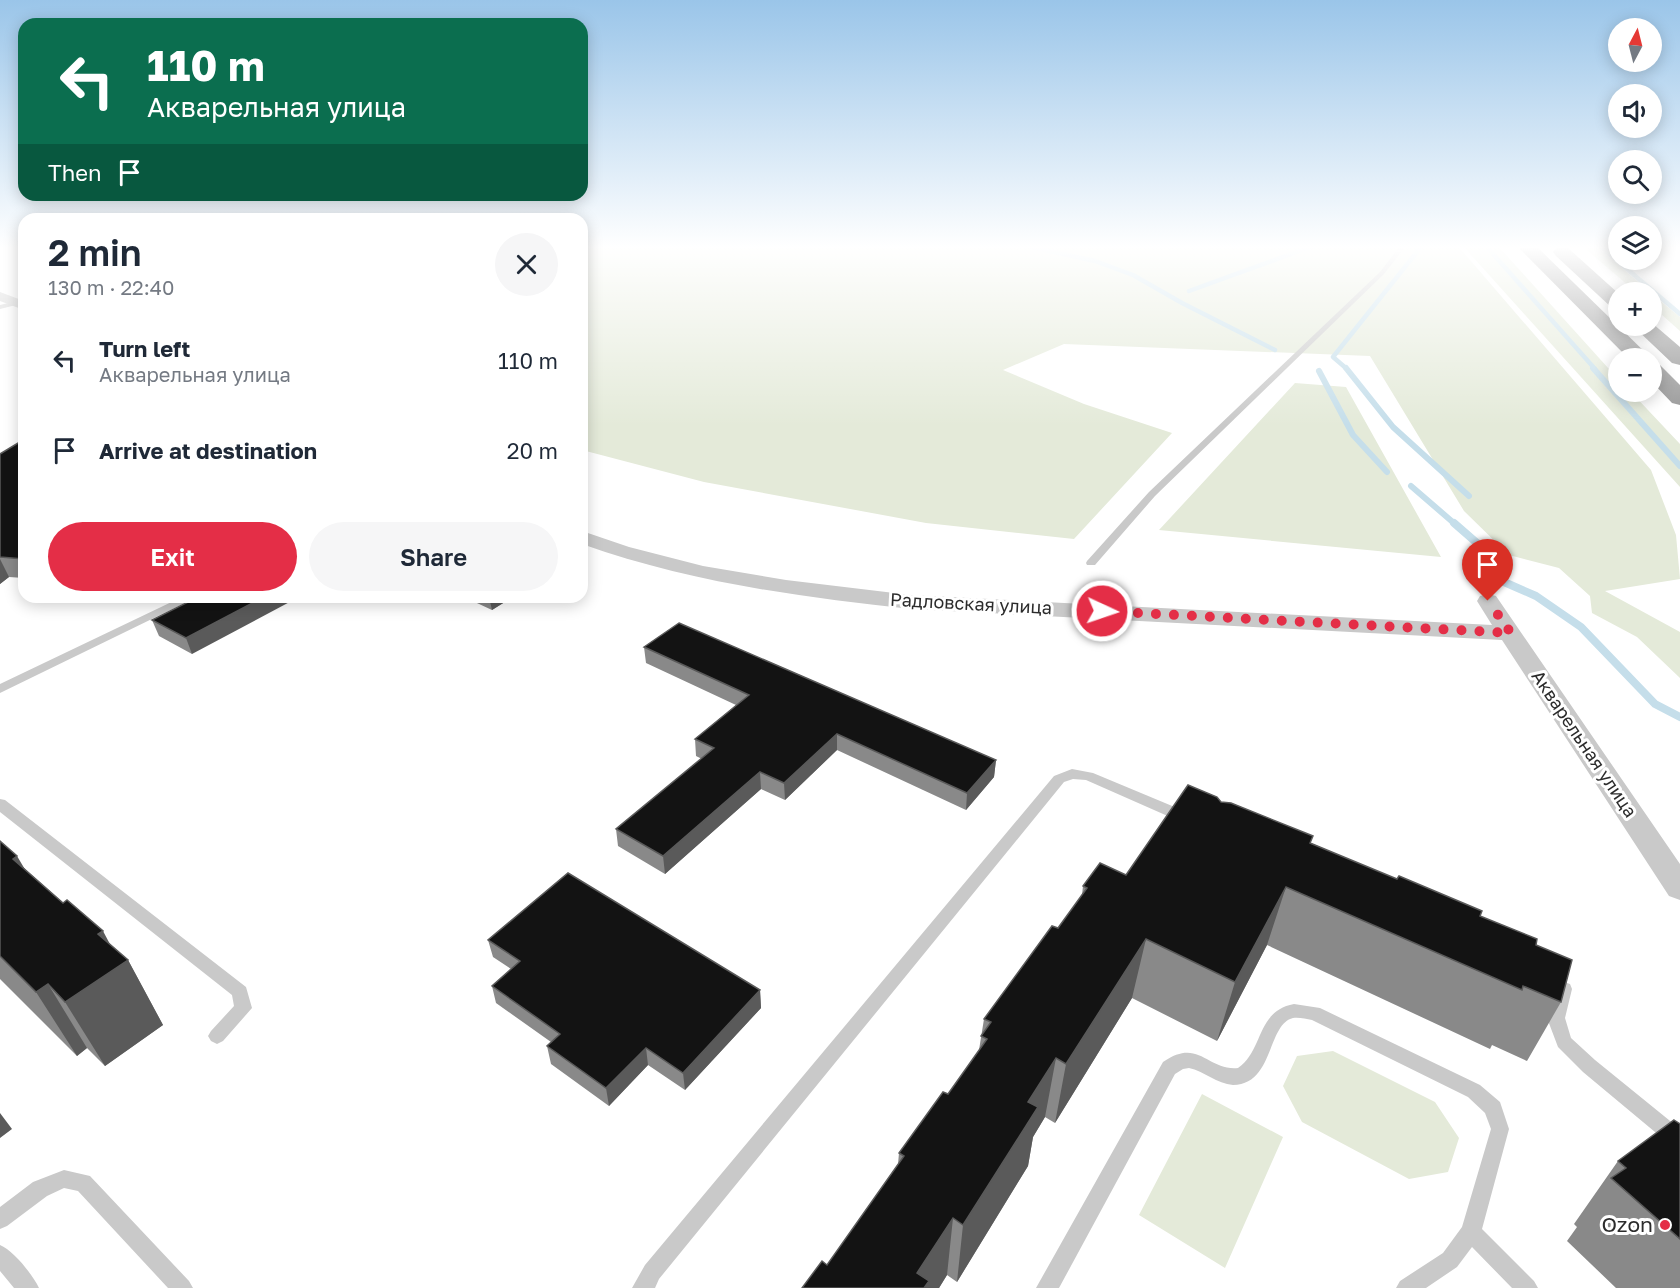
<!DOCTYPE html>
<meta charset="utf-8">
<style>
:root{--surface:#fff;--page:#f6f6f7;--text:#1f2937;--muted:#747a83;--accent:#e42e47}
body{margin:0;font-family:"Golos Text",sans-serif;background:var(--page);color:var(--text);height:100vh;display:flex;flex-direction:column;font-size:22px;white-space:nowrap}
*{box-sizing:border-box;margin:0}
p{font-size:20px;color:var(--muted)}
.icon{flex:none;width:33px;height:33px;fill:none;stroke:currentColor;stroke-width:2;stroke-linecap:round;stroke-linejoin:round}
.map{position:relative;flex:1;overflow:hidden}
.sheet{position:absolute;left:18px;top:213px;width:570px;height:390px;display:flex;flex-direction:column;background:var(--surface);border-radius:18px;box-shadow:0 3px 15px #0003}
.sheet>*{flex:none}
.hud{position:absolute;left:18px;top:18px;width:570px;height:183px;border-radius:18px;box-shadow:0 3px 15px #0003;background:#0b6e4f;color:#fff;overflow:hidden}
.needle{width:39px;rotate:7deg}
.fabs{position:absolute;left:1608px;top:18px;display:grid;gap:12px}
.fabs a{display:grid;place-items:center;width:54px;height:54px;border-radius:50%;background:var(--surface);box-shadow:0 3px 15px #0003;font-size:30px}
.pin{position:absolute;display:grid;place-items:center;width:51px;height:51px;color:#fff;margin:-62px -26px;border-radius:50% 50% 50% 0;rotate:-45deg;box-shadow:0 0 6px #0007}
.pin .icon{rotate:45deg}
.me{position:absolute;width:66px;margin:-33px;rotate:93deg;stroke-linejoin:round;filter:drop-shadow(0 0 4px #0008)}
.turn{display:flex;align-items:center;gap:21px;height:126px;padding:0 30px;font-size:27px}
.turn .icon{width:78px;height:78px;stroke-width:2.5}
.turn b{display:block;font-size:42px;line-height:51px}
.then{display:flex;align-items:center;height:57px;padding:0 30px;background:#0003;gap:12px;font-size:22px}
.round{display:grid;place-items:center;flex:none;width:63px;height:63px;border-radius:32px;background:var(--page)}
.summary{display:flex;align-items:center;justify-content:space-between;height:102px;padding:0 30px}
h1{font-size:36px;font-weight:600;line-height:45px}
.button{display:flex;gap:12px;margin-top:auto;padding:12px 30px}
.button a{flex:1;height:69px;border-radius:36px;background:var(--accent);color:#fff;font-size:24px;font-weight:600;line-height:69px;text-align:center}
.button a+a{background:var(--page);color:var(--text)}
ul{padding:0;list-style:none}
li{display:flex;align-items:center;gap:18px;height:90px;padding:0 30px}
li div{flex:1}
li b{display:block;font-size:22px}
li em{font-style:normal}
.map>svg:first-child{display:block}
</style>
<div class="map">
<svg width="1680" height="1288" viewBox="0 0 1680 1288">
<rect width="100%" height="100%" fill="#fff"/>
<path fill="#e4ead9" d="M 582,246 L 1458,246 L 1651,470 L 1676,535 L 1680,579 L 1605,591 L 1680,632 L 1680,678 L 1637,637 L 1592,613 L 1590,596 L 1559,568 L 1509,555 L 1464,511 L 1370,356 L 1064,344 L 1003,370 L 1084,404 L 1172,433 L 1074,539 L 926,523 L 704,482 L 582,450 Z
M 1463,246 L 1498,246 L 1618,379 L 1618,392 L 1631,392 L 1680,444 L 1680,487 Z
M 1582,246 L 1596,246 L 1650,292 L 1636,292 Z
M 1652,294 L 1680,317 L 1680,331 L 1652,306 Z
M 1295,383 L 1346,387 L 1441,557 L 1159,530 Z
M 1333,1051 L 1435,1102 L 1459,1138 L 1448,1172 L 1409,1179 L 1302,1122 L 1283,1086 L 1297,1056 Z
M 1202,1094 L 1283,1137 L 1225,1268 L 1139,1215 Z"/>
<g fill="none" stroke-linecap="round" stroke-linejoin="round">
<path stroke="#c5deea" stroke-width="4.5" d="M 1027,246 L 1095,261 L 1133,275 L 1182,303 L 1275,350
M 1486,246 L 1595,369
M 1600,246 L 1680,314
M 1189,291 L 1313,246
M 1347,369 L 1333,357 L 1421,247"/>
<path stroke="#c5deea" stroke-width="6" d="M 1346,368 L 1393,427 L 1469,496
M 1593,368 L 1680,466
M 1319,371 L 1353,435 L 1387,472
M 1411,486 L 1455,524"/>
<path stroke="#c5deea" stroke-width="8" d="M 1454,523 L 1485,550 L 1504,582 L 1536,596 L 1581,627 L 1655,704 L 1680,717"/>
<path fill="#c9c9c9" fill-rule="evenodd" d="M 1400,246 L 1406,246 L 1384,274 L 1155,496 L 1095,565 L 1087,565 L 1086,563 L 1087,561 L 1149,492 L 1380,272 Z
M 24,299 L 24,303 L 0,309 L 0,305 Z
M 182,597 L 197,597 L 0,693 L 0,684 Z
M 1072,769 L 1093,773 L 1189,813 L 1191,817 L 1189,821 L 1179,821 L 1086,780 L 1073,779 L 1064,782 L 659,1279 L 655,1288 L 632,1288 L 645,1265 L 1054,776 Z
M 0,799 L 5,800 L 246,987 L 252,1008 L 223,1041 L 217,1044 L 211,1041 L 208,1036 L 211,1031 L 234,1006 L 232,995 L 0,812 Z
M 1564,982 L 1570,984 L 1572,989 L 1565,1018 L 1571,1038 L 1595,1060 L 1680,1129 L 1680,1150 L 1673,1147 L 1583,1072 L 1558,1047 L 1547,1018 L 1558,984 Z
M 1294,1004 L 1320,1008 L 1480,1085 L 1500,1102 L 1509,1129 L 1482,1229 L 1534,1281 L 1538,1288 L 1512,1288 L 1472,1247 L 1457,1267 L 1426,1288 L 1396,1288 L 1400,1281 L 1443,1253 L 1462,1227 L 1491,1129 L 1485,1113 L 1468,1097 L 1312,1020 C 1306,1019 1299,1017 1293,1018 C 1267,1024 1274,1085 1233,1085 C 1217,1084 1204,1071 1189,1068 L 1183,1069 L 1175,1074 L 1059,1288 L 1036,1288 L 1163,1062 C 1199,1037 1207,1071 1238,1068 C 1264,1050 1256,1011 1294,1004 Z
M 64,1170 L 90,1176 L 189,1281 L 193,1288 L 168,1288 L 78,1191 L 64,1188 L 47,1196 L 7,1226 L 0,1229 L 0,1207 L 33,1182 Z
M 0,1245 C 13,1250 33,1275 39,1288 L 14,1288 L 0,1271 Z"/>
<path fill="#c9c9c9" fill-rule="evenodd" d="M 0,292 L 24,301 L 24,310 L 0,301 Z
M 582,531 L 629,547 L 703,566 L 786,580 L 911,595 L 1492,625 L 1477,601 L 1480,596 L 1488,594 L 1496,596 L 1680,864 L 1680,900 L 1669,896 L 1502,640 L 911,609 C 799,597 689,582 582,544 Z"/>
<path fill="#939393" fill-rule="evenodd" d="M 1517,246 L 1536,246 L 1651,358 L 1628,358 Z
M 1562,247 L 1568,248 L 1618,293 L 1618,309 L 1611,307 L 1556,256 L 1553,252 L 1556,248 Z
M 1652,323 L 1680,347 L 1680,365 L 1672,363 L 1633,326 L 1652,326 Z
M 1652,363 L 1660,365 L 1680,385 L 1680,405 L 1672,403 L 1652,382 Z"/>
</g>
<path fill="#898989" d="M 24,444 L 24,578 L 9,577 L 0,584 L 0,454 Z
M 198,597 L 192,654 L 159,636 L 152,620 Z
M 464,597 L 513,597 L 492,610 Z
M 644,647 L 996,760 L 994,777 L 966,810 L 837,750 L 785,800 L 761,789 L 665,874 L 618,846 L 616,829 L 702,759 L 696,756 L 695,739 L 736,705 L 646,663 Z
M 1221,802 L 1311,843 L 1480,916 L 1536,945 L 1561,1002 L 1527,1061 L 1492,1045 L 1490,1049 L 1267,945 L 1217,1041 L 1132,998 L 1055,1123 L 1045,1117 L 1033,1137 L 1028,1166 L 957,1282 L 947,1275 L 939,1288 L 802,1288 L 827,1265 L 898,1164 L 899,1153 L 948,1094 L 979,1050 L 984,1019 L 1058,928 L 1082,895 L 1083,886 L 1126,875 Z
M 0,841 L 25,869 L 128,960 L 163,1025 L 105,1066 L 87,1048 L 77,1056 L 0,979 Z
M 488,940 L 760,990 L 761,1008 L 685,1090 L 648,1065 L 609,1106 L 551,1064 L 547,1046 L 551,1042 L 496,1003 L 492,986 L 511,969 L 493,957 Z
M 1680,1124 L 1680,1288 L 1616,1288 L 1567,1241 L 1577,1227 L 1574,1224 L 1618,1161 Z"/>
<path fill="#5a5a5a" d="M 0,559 L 9,577 L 0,584 Z
M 264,597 L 299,597 L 192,654 L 186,638 Z
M 489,597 L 513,597 L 492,610 Z
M 837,734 L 837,750 L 785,800 L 784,783 Z
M 996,760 L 994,777 L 966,810 L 967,793 Z
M 760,772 L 761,789 L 665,874 L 663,856 Z
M 17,856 L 55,920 L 13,859 Z
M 1286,887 L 1267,945 L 1217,1041 L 1235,982 Z
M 103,931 L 121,965 L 128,960 L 163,1025 L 105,1066 L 65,1002 L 98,934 Z
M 1146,939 L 1132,998 L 1055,1123 L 1066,1064 Z
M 48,984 L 87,1048 L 77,1056 L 36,992 Z
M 760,990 L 761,1008 L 685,1090 L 683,1073 Z
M 646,1048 L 648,1065 L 609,1106 L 606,1088 Z
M 1056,1058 L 1045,1117 L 1033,1137 L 1028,1166 L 957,1282 L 963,1225 L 1028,1102 Z
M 0,1113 L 12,1129 L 0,1138 Z
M 953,1218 L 947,1275 L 939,1288 L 916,1288 L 917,1273 Z"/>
<path fill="#131313" stroke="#5a5a5a" stroke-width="1.5" d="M 18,443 L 24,444 L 24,559 L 0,557 L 0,454 Z
M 198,597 L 264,597 L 186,638 L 152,620 Z
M 679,623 L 996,760 L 967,793 L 837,734 L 784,783 L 760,772 L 663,856 L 616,829 L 714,748 L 695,739 L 749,695 L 644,647 Z
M 1188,785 L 1217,797 L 1221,802 L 1231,803 L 1313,836 L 1310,843 L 1397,879 L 1399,876 L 1482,911 L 1480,916 L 1537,939 L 1536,945 L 1572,960 L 1561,1002 L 1523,986 L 1522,990 L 1286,887 L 1235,982 L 1146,939 L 1066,1064 L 1056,1058 L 1028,1102 L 1038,1107 L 963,1225 L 953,1218 L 917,1273 L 929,1281 L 924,1288 L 802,1288 L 822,1261 L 827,1265 L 904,1156 L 899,1153 L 943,1092 L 948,1094 L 987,1039 L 981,1036 L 991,1022 L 984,1019 L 1052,926 L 1058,928 L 1087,888 L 1083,886 L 1100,863 L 1126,875 Z
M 0,841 L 17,856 L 13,859 L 63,903 L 67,900 L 103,931 L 98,934 L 128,960 L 65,1002 L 48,984 L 36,992 L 0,956 Z
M 568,873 L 760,990 L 683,1073 L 646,1048 L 606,1088 L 547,1046 L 560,1034 L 492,986 L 520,961 L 488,940 Z
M 1674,1120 L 1680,1124 L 1680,1239 L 1611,1178 L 1626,1168 L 1618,1161 Z"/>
<linearGradient id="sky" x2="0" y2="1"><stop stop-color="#9ac5e9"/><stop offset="0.58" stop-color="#fff"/><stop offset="1" stop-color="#fff" stop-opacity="0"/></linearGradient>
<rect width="1680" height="426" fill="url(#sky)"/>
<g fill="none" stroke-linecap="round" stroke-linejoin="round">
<path stroke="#e42e47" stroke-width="10" stroke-dasharray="0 18" d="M 1102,611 L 1511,633 L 1488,601"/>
</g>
<circle fill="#e42e47" stroke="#fff" stroke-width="2" cx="1665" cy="1225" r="6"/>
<g text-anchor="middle" stroke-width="6" stroke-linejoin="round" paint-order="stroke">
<g font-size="18" fill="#2c2c2c" stroke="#fff">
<text transform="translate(971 604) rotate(3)" y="6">Радловская улица</text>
<text transform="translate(1584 744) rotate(56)" y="6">Акварельная улица</text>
</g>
<g font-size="21" fill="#2c2c2c" stroke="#fff" text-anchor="end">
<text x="1653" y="1232">Ozon</text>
</g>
</g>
</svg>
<div class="fabs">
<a><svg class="needle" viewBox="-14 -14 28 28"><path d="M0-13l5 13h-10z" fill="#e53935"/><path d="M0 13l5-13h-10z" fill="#747a83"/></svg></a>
<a><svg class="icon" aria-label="sound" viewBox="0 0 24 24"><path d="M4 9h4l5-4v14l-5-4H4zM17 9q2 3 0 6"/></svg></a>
<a><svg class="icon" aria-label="search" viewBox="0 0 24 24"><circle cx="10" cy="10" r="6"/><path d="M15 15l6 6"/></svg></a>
<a><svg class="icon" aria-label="layers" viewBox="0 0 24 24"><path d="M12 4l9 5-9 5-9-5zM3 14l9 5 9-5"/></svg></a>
<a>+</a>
<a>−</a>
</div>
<div class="pin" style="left:1488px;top:601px;background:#d93025"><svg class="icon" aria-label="arrive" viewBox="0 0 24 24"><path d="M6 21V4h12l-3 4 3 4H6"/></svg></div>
<svg class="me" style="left:1102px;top:611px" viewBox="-20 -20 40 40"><circle r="17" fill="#e42e47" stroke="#fff" stroke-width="3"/><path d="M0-11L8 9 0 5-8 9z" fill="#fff"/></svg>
<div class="hud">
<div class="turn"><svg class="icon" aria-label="left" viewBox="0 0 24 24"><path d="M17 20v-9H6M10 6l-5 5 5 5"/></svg><div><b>110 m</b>Акварельная улица</div></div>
<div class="then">Then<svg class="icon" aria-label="arrive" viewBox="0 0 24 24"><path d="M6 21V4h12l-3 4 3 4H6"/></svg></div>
</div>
<section class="sheet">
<div class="summary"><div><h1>2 min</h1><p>130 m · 22:40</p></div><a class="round"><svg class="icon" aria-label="close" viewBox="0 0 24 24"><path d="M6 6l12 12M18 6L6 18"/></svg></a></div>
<ul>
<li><svg class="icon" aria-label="left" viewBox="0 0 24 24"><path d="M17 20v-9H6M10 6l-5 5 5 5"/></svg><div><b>Turn left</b><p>Акварельная улица</p></div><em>110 m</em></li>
<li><svg class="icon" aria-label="arrive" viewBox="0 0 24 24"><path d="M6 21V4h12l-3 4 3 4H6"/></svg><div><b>Arrive at destination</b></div><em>20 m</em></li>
</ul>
<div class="button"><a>Exit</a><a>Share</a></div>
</section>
</div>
